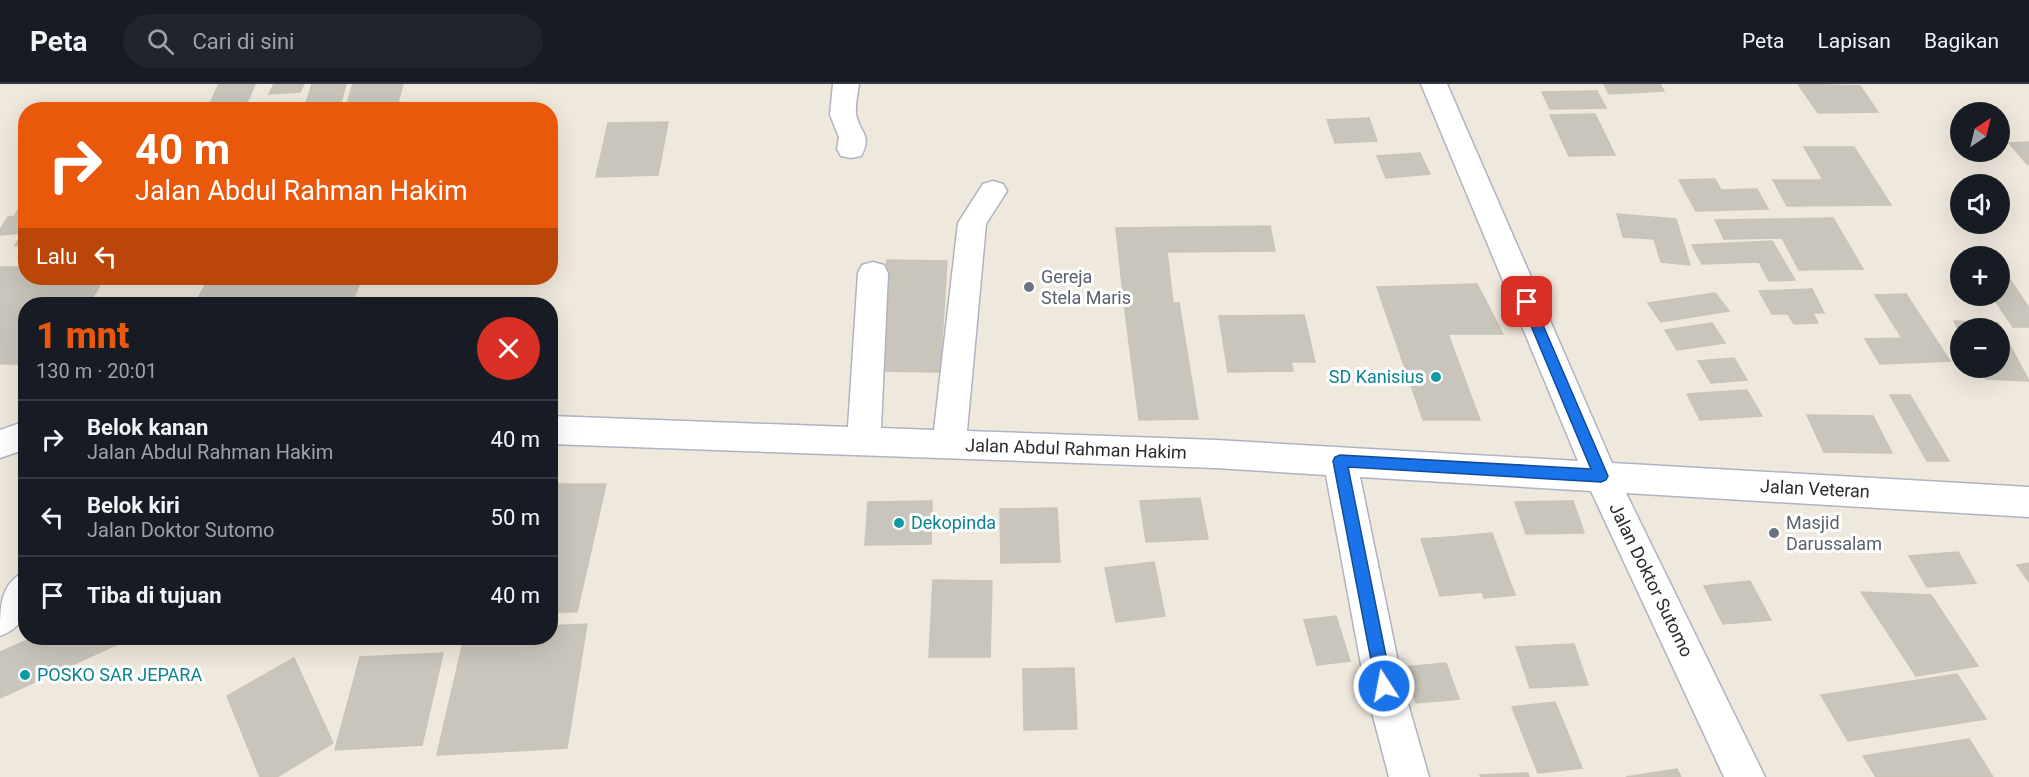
<!DOCTYPE html>
<html lang="id">
<meta charset="utf-8">
<style>
:root{--surface:#171b24;--page:#20242c;--text:#f1f3f6;--muted:#9ea1a6;--line:#363941;--accent:#ea580c}
body{margin:0;font-family:Roboto,sans-serif;background:var(--page);color:var(--text);height:100vh;display:flex;flex-direction:column;font-size:22px;white-space:nowrap}
*{box-sizing:border-box;margin:0}
p{font-size:20px;color:var(--muted)}
.icon{flex:none;width:33px;height:33px;fill:none;stroke:currentColor;stroke-width:2;stroke-linecap:round;stroke-linejoin:round}
.map{position:relative;flex:1;overflow:hidden}
.details{position:absolute;left:18px;top:213px;width:540px;height:348px;display:flex;flex-direction:column;background:var(--surface);border-radius:24px;box-shadow:0 6px 24px #0002}
.details>*{flex:none}
.banner{position:absolute;left:18px;top:18px;width:540px;height:183px;border-radius:24px;box-shadow:0 6px 24px #0002;background:#ea580c;color:#fff;overflow:hidden}
.needle{width:39px;rotate:35deg}
.fabs{position:absolute;left:1950px;top:18px;display:grid;gap:12px}
.fabs a{display:grid;place-items:center;width:60px;height:60px;border-radius:50%;background:var(--surface);box-shadow:0 6px 24px #0002;font-size:30px}
.pin{position:absolute;display:grid;place-items:center;width:51px;height:51px;color:#fff;margin:-26px;border-radius:12px;box-shadow:0 3px 9px #0006}
.me{position:absolute;width:66px;margin:-33px;rotate:349deg;stroke-linejoin:round;filter:drop-shadow(0 0 4px #0008)}
.turn{display:flex;align-items:center;gap:21px;height:126px;padding:0 18px;font-size:27px}
.turn .icon{width:78px;height:78px;stroke-width:2.5}
.turn b{display:block;font-size:42px;line-height:51px}
.then{display:flex;align-items:center;height:57px;padding:0 18px;background:#0003;gap:12px;font-size:22px}
.round{display:grid;place-items:center;flex:none;width:63px;height:63px;border-radius:32px;background:var(--page)}
.summary{display:flex;align-items:center;justify-content:space-between;height:102px;padding:0 18px}
h1{font-size:36px;font-weight:800;line-height:45px;color:var(--accent)}
ul{padding:0;list-style:none}
li{display:flex;align-items:center;gap:18px;height:78px;padding:0 18px;border-top:2px solid var(--line)}
li div{flex:1}
li b{display:block;font-size:22px}
li em{font-style:normal}
header{display:flex;align-items:center;gap:36px;box-sizing:border-box;height:84px;padding:0 30px;background:var(--surface);border-bottom:2px solid var(--line)}
header strong{font-size:28px}
nav{display:flex;gap:33px;margin-inline-start:auto;font-size:21px}
.search{width:420px;height:54px;background:var(--page);display:flex;align-items:center;gap:15px;box-sizing:border-box;padding:0 21px;border-radius:33px;color:var(--muted);font-size:22px}
.map>svg:first-child{display:block}
</style>
<header>
<strong>Peta</strong>
<div class="search"><svg class="icon" aria-label="search" viewBox="0 0 24 24"><circle cx="10" cy="10" r="6"/><path d="M15 15l6 6"/></svg>Cari di sini</div>
<nav><a>Peta</a><a>Lapisan</a><a>Bagikan</a></nav>
</header>
<div class="map">
<svg width="2029" height="693" viewBox="0 0 2029 693">
<rect width="100%" height="100%" fill="#efe8dd"/>
<path fill="#cac5bc" stroke="#cac4b6" stroke-width="1.5" d="M 219,0 L 255,0 L 244,26 L 207,26 Z
M 274,0 L 304,0 L 300,8 L 269,10 Z
M 312,0 L 346,0 L 339,26 L 304,26 Z
M 353,0 L 403,0 L 396,26 L 345,26 Z
M 1604,0 L 1660,0 L 1664,7 L 1609,10 Z
M 1798,0 L 1860,2 L 1878,28 L 1818,29 Z
M 1597,7 L 1606,24 L 1550,25 L 1542,8 Z
M 196,21 L 193,26 L 119,26 L 120,25 Z
M 1595,30 L 1615,71 L 1569,72 L 1550,31 Z
M 1369,34 L 1377,57 L 1335,59 L 1327,36 Z
M 668,38 L 658,91 L 596,93 L 608,39 Z
M 2029,58 L 2029,80 L 2027,80 L 2009,59 Z
M 1804,63 L 1854,63 L 1891,121 L 1787,122 L 1773,96 L 1823,96 Z
M 1420,69 L 1430,90 L 1386,94 L 1377,72 Z
M 1715,95 L 1721,106 L 1757,105 L 1768,125 L 1696,127 L 1679,96 Z
M 19,124 L 26,124 L 26,161 L 15,162 L 22,149 L 0,151 L 0,146 L 8,133 L 14,133 Z
M 1617,130 L 1676,135 L 1690,181 L 1661,178 L 1654,155 L 1623,153 Z
M 1833,134 L 1863,185 L 1799,186 L 1782,154 L 1724,155 L 1715,136 Z
M 1270,142 L 1275,167 L 1167,168 L 1173,219 L 1124,219 L 1116,144 Z
M 1772,157 L 1795,196 L 1769,197 L 1759,178 L 1702,180 L 1692,161 Z
M 887,176 L 947,177 L 940,288 L 874,287 Z
M 0,183 L 26,183 L 26,194 L 104,194 L 89,220 L 26,220 L 26,280 L 0,280 Z
M 209,194 L 362,194 L 351,220 L 195,220 Z
M 2000,194 L 2009,194 L 2029,224 L 2029,243 L 2013,243 L 1992,212 L 2000,212 Z
M 1477,200 L 1503,250 L 1448,250 L 1480,336 L 1423,336 L 1377,203 Z
M 1812,205 L 1824,229 L 1813,229 L 1818,239 L 1794,240 L 1788,230 L 1772,230 L 1759,207 Z
M 1715,209 L 1729,227 L 1661,238 L 1648,219 Z
M 1906,210 L 1950,277 L 1880,280 L 1865,255 L 1902,254 L 1875,211 Z
M 1124,219 L 1179,219 L 1198,335 L 1139,336 Z
M 1304,231 L 1315,278 L 1291,278 L 1293,287 L 1228,288 L 1219,232 Z
M 1954,237 L 1998,239 L 2029,297 L 1986,295 L 1979,284 L 2000,284 L 2000,244 L 1960,244 L 1960,249 Z
M 1712,239 L 1725,259 L 1677,266 L 1665,246 Z
M 1734,274 L 1747,296 L 1711,299 L 1698,277 Z
M 1747,306 L 1762,332 L 1700,336 L 1687,310 Z
M 1890,311 L 1910,311 L 1949,377 L 1927,377 Z
M 1807,331 L 1873,332 L 1892,369 L 1824,368 Z
M 550,400 L 606,400 L 577,528 L 550,528 Z
M 1200,414 L 1208,455 L 1146,458 L 1140,417 Z
M 932,417 L 931,460 L 865,461 L 868,418 Z
M 1573,417 L 1584,449 L 1526,450 L 1515,418 Z
M 1057,424 L 1060,478 L 1001,479 L 1000,425 Z
M 1492,449 L 1515,511 L 1484,514 L 1462,452 Z
M 1462,452 L 1482,508 L 1440,512 L 1421,455 Z
M 1958,468 L 1976,499 L 1927,503 L 1909,472 Z
M 1154,478 L 1165,532 L 1116,538 L 1105,484 Z
M 2029,479 L 2029,498 L 2017,481 Z
M 933,496 L 992,497 L 990,573 L 929,573 Z
M 1750,497 L 1771,536 L 1723,540 L 1704,502 Z
M 1861,508 L 1931,511 L 1978,582 L 1916,592 Z
M 1336,532 L 1350,577 L 1317,581 L 1304,536 Z
M 587,540 L 567,664 L 515,667 L 536,554 L 550,554 L 550,542 Z
M 32,554 L 131,554 L 0,614 L 0,568 Z
M 464,554 L 536,554 L 515,667 L 437,671 Z
M 1574,560 L 1588,601 L 1530,604 L 1516,563 Z
M 443,569 L 422,661 L 335,666 L 360,573 Z
M 294,574 L 333,659 L 277,693 L 260,693 L 227,612 Z
M 1446,579 L 1459,615 L 1416,619 L 1404,583 Z
M 1074,584 L 1077,645 L 1024,646 L 1023,585 Z
M 1957,590 L 1986,635 L 1848,657 L 1821,611 Z
M 1555,618 L 1582,684 L 1538,689 L 1512,623 Z
M 1969,655 L 1993,693 L 1876,693 L 1863,672 Z
M 1677,685 L 1681,693 L 1626,693 Z
M 1528,689 L 1529,693 L 1481,693 L 1480,691 Z"/>
<g fill="none" stroke-linecap="round" stroke-linejoin="round">
<g stroke="#b1b2c1" stroke-width="3">
<path id="minor" d="M 833,0 L 859,0 C 858,9 855,21 856,30 C 859,48 873,51 861,72 L 851,74 L 841,72 L 837,65 L 839,53 L 830,31 Z
M 1421,0 L 1447,0 L 1612,379 L 2029,403 L 2029,433 L 1626,409 L 1765,693 L 1724,693 L 1591,407 L 1360,393 L 1403,602 L 1429,693 L 1389,693 L 1365,602 L 1326,391 L 1216,384 L 550,360 L 550,332 L 848,343 L 858,189 L 862,181 L 873,178 L 884,181 L 888,189 L 881,344 L 934,346 L 958,139 L 983,100 L 993,97 L 1003,100 L 1007,107 L 986,140 L 967,347 L 1216,356 L 1578,377 Z
M 26,337 L 26,365 L 0,374 L 0,346 Z
M 26,487 C 26,517 33,539 0,552 C 0,522 0,499 26,487 Z"/>
</g>
<use href="#minor" fill="#fff" fill-rule="evenodd"/>
</g>
<path fill="#1a73e8" stroke="#114b97" stroke-width="1.5" d="M 1527,213 L 1533,218 L 1608,392 L 1606,396 L 1601,398 L 1348,383 L 1392,602 L 1390,607 L 1384,609 L 1379,607 L 1376,602 L 1333,377 L 1335,373 L 1340,371 L 1591,385 L 1521,218 Z"/>
<g fill="#6b7280" stroke="#fff" stroke-width="2">
<circle cx="1029" cy="203" r="6"/>
<circle cx="1774" cy="449" r="6"/>
</g>
<g fill="#0f9aa8" stroke="#fff" stroke-width="2">
<circle cx="1436" cy="293" r="6"/>
<circle cx="899" cy="439" r="6"/>
<circle cx="25" cy="591" r="6"/>
</g>
<g text-anchor="middle" stroke-width="6" stroke-linejoin="round" paint-order="stroke">
<g font-size="18" fill="#5b616d" stroke="#fff" text-anchor="start">
<text x="1041" y="199">Gereja<tspan x="1041" dy="21">Stela Maris</tspan></text>
<text x="1786" y="445">Masjid<tspan x="1786" dy="21">Darussalam</tspan></text>
</g>
<g font-size="18" fill="#0d838f" stroke="#fff" text-anchor="start">
<text x="1424" y="299" text-anchor="end">SD Kanisius</text>
<text x="911" y="445">Dekopinda</text>
<text x="37" y="597">POSKO SAR JEPARA</text>
</g>
<g font-size="18" fill="#2c2c2c" stroke="#fff">
<text transform="translate(1076 365) rotate(2)" y="6">Jalan Abdul Rahman Hakim</text>
<text transform="translate(1815 405) rotate(3)" y="6">Jalan Veteran</text>
<text transform="translate(1651 496) rotate(64)" y="6">Jalan Doktor Sutomo</text>
</g>
</g>
</svg>
<div class="fabs">
<a><svg class="needle" viewBox="-14 -14 28 28"><path d="M0-13l5 13h-10z" fill="#e53935"/><path d="M0 13l5-13h-10z" fill="#9ea1a6"/></svg></a>
<a><svg class="icon" aria-label="sound" viewBox="0 0 24 24"><path d="M4 9h4l5-4v14l-5-4H4zM17 9q2 3 0 6"/></svg></a>
<a>+</a>
<a>−</a>
</div>
<div class="pin" style="left:1527px;top:218px;background:#d93025"><svg class="icon" aria-label="arrive" viewBox="0 0 24 24"><path d="M6 21V4h12l-3 4 3 4H6"/></svg></div>
<svg class="me" style="left:1384px;top:602px" viewBox="-20 -20 40 40"><circle r="17" fill="#1a73e8" stroke="#fff" stroke-width="3"/><path d="M0-11L8 9 0 5-8 9z" fill="#fff"/></svg>
<div class="banner">
<div class="turn"><svg class="icon" aria-label="right" viewBox="0 0 24 24"><path d="M7 20v-9h11M14 6l5 5-5 5"/></svg><div><b>40 m</b>Jalan Abdul Rahman Hakim</div></div>
<div class="then">Lalu<svg class="icon" aria-label="left" viewBox="0 0 24 24"><path d="M17 20v-9H6M10 6l-5 5 5 5"/></svg></div>
</div>
<section class="details">
<div class="summary"><div><h1>1 mnt</h1><p>130 m · 20:01</p></div><a class="round" style="background:#d93025;color:#fff"><svg class="icon" aria-label="close" viewBox="0 0 24 24"><path d="M6 6l12 12M18 6L6 18"/></svg></a></div>
<ul>
<li><svg class="icon" aria-label="right" viewBox="0 0 24 24"><path d="M7 20v-9h11M14 6l5 5-5 5"/></svg><div><b>Belok kanan</b><p>Jalan Abdul Rahman Hakim</p></div><em>40 m</em></li>
<li><svg class="icon" aria-label="left" viewBox="0 0 24 24"><path d="M17 20v-9H6M10 6l-5 5 5 5"/></svg><div><b>Belok kiri</b><p>Jalan Doktor Sutomo</p></div><em>50 m</em></li>
<li><svg class="icon" aria-label="arrive" viewBox="0 0 24 24"><path d="M6 21V4h12l-3 4 3 4H6"/></svg><div><b>Tiba di tujuan</b></div><em>40 m</em></li>
</ul>
</section>
</div>
